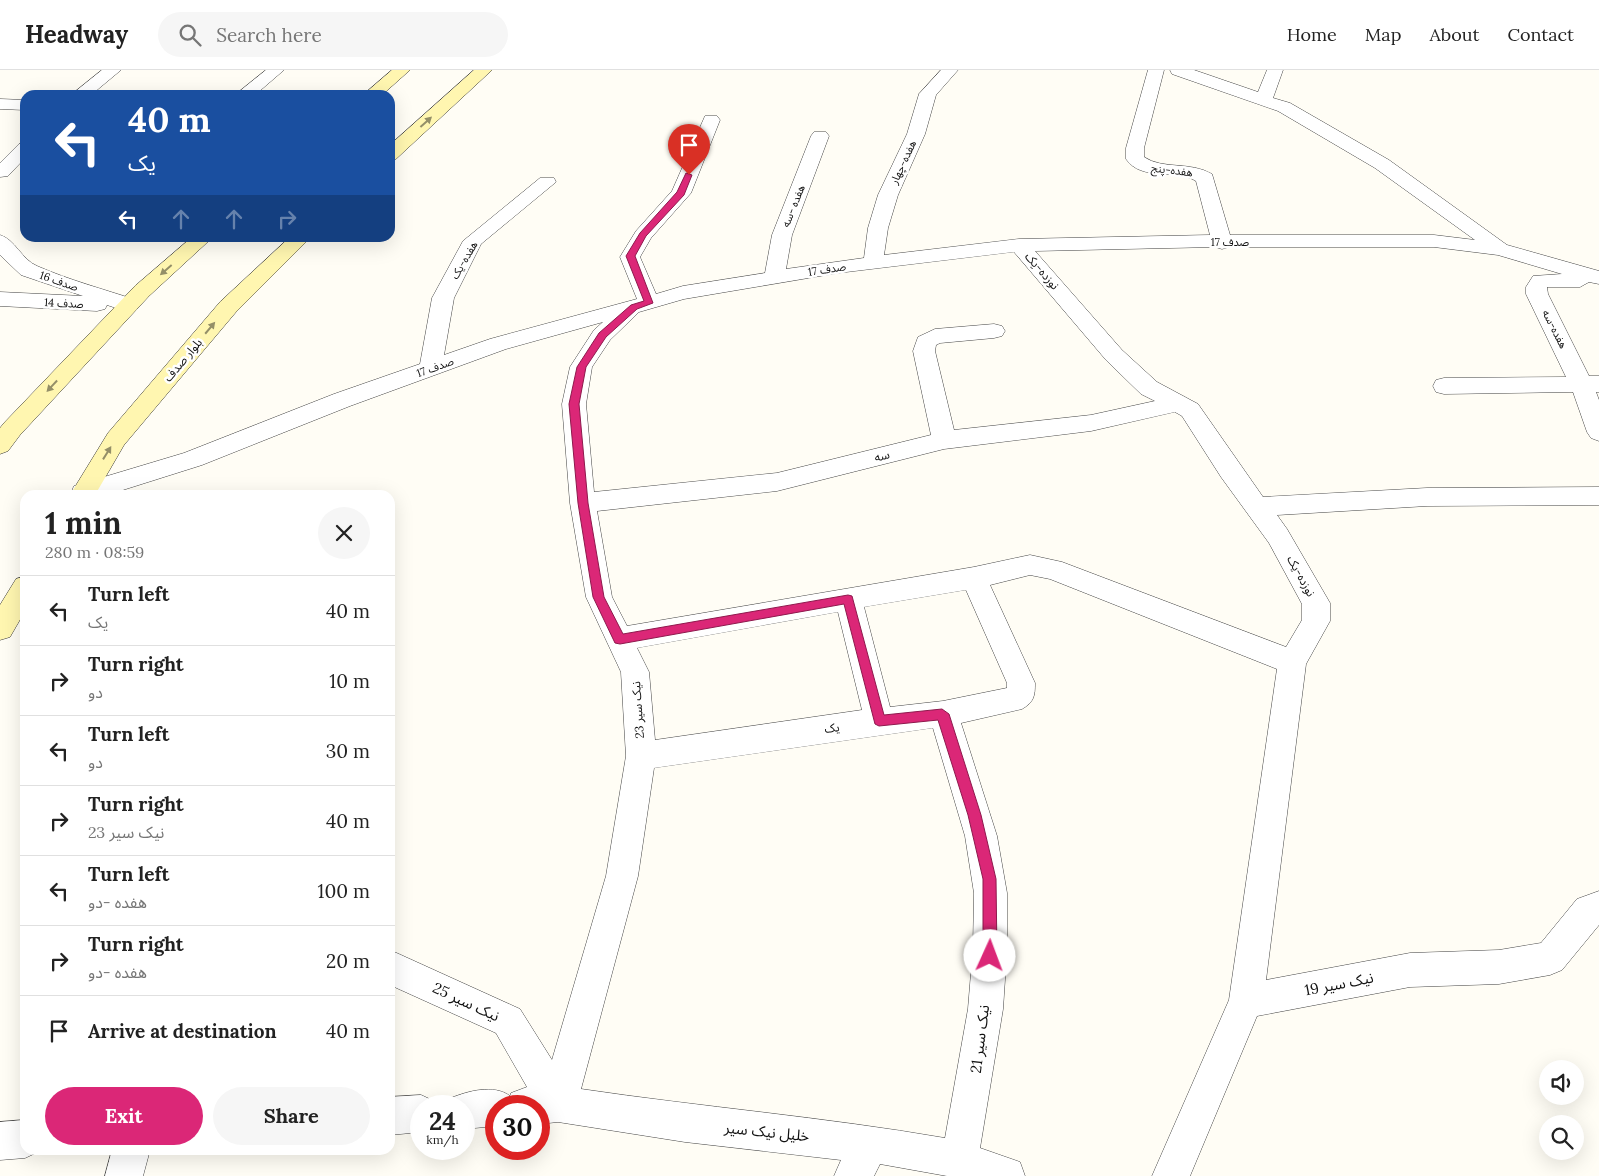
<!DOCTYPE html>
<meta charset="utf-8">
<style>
:root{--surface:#fff;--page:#f6f6f6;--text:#222;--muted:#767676;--line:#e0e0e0;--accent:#db2777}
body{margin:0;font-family:Lora,"Noto Sans Arabic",serif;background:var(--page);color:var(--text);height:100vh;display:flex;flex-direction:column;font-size:19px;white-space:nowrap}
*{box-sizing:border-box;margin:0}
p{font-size:16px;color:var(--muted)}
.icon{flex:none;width:28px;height:28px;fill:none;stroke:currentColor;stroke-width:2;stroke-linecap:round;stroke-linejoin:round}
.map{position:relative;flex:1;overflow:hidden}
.panel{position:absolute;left:20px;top:420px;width:375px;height:665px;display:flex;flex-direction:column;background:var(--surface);border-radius:15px;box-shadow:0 5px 20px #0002}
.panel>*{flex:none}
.banner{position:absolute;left:20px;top:20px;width:375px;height:152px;border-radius:15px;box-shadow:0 5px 20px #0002;background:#1a4fa0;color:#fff;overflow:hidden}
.tools{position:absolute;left:1539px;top:990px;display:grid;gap:10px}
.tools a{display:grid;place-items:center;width:45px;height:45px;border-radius:50%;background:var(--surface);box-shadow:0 5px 20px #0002;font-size:25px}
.speed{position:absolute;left:410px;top:1025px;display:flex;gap:10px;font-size:25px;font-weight:700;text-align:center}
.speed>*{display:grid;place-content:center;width:65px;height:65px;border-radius:50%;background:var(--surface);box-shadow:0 5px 20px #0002;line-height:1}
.speed small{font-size:12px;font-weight:400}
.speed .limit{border:8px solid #d22;background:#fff;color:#111}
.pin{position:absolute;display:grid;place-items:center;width:42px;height:42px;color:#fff;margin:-51px -21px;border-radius:50% 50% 50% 0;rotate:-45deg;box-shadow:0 0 5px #0007}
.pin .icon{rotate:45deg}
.me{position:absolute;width:55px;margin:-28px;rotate:2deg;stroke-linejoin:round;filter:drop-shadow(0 0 4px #0008)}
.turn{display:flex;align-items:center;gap:18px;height:105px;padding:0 25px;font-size:22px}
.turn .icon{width:65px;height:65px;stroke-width:2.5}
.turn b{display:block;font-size:35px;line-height:42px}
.lanes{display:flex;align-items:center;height:48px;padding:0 25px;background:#0003;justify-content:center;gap:25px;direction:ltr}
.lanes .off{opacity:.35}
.round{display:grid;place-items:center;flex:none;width:52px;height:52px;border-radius:26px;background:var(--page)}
.summary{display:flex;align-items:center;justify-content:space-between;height:85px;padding:0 25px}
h1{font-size:30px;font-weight:700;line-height:38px}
.primary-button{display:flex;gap:10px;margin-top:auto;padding:10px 25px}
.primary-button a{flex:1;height:58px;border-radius:30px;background:var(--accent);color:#fff;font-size:20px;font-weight:700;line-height:58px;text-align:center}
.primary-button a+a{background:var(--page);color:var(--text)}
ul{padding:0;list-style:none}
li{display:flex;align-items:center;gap:15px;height:70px;padding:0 25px;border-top:1px solid var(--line)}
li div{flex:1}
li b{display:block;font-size:19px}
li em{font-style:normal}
header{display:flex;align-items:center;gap:30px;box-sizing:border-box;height:70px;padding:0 25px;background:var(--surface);border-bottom:1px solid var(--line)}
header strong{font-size:24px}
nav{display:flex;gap:28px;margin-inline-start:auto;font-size:18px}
.search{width:350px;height:45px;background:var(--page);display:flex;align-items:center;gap:12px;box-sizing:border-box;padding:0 18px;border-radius:28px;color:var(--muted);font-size:19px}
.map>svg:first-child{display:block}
</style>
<header>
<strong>Headway</strong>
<div class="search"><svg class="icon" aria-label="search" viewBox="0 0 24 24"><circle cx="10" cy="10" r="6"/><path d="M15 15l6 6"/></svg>Search here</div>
<nav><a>Home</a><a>Map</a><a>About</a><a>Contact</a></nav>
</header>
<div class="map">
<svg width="1599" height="1106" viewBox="0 0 1599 1106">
<rect width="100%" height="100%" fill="#fffdf5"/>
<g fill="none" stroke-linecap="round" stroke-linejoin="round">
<g stroke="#444" stroke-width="1">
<path id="street" d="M 102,0 L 121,0 L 91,25 L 71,25 Z
M 266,0 L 284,0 L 255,25 L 235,25 Z
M 941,0 L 958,0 L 936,25 L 925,64 L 898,125 L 888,158 L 884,185 L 1019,169 L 1210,165 L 1196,111 C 1175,98 1142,112 1126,89 L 1126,78 L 1148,0 L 1164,0 L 1144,78 L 1144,87 C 1163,100 1190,91 1212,104 L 1230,165 L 1434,165 L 1475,170 L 1375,98 L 1278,41 L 1172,4 L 1170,0 L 1194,0 L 1258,22 L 1267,0 L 1283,0 L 1273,28 L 1290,33 L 1389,90 L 1507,175 L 1599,201 L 1599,214 L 1589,212 L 1580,217 L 1547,217 L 1548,224 L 1589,306 L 1599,306 L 1599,322 L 1596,322 L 1599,330 L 1599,371 L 1591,368 L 1587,362 L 1573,322 L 1444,324 L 1436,322 L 1433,316 L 1436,310 L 1444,308 L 1566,307 L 1526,224 L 1526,217 L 1533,206 L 1562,204 L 1498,185 L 1434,177 L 1229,177 L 1222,179 L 1215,177 L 1035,181 L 1122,280 L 1157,312 L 1198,334 L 1263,427 L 1427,418 L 1599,417 L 1599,435 L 1427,436 L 1277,445 L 1287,459 L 1330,533 L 1330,551 L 1306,594 L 1266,910 L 1410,883 L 1499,880 L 1541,873 L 1577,829 L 1599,821 L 1599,855 L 1562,900 L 1550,905 L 1499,914 L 1410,917 L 1257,946 L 1190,1106 L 1152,1106 L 1229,930 L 1277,599 L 1050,509 L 1030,505 L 990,515 L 1035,613 C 1035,626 1034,632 1022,639 L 961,653 L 997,766 L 1007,823 L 1007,879 L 1003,939 L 980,1078 L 1020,1092 L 1025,1106 L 947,1106 L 880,1094 L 874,1106 L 834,1106 L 841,1090 L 685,1072 L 558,1052 L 539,1054 L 539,1036 L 496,1036 L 496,1056 L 464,1059 L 464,1036 L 447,1036 L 451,1028 C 468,1021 494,1014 510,1026 L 511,1023 L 527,1017 L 496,963 L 390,915 L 390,880 L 520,939 L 552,990 L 606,806 L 626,686 L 621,602 L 586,527 L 570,433 L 562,334 L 570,297 L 594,260 L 603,252 L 506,279 L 350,336 L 202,395 L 107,425 L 72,425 L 71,423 L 74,416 L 184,383 L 334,324 L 420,294 L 432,228 L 463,171 L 540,108 L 554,108 L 556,112 L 481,174 L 454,228 L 444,285 L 490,269 L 637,229 L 620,187 L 636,161 L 672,121 L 705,46 L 717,46 L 720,50 L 691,123 L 651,168 L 640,187 L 656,224 L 683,216 L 765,203 L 772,165 L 811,66 L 814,62 L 826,62 L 829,66 L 792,165 L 786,199 L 864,188 L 868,158 L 878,125 L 907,64 L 919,24 ZM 1014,182 L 1106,290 L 1141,324 L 1155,331 L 1091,345 L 954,360 L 935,281 L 936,275 L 940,273 L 994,268 L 1002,266 L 1005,261 L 1002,256 L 994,254 L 935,259 L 918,267 L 913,281 L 931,365 L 777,403 L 594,422 L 586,334 L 592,297 L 610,270 L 639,242 L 684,229 L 838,203 ZM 1175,342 L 1182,346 L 1221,407 L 1269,473 L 1302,534 L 1302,550 L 1286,577 L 1062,492 L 1030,485 L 974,497 L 627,556 L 612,527 L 597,441 L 777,421 L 944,379 L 1091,361 ZM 966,520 L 1007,613 L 1007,618 L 943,631 L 890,637 L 864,537 ZM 838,542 L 862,640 L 655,670 L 649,602 L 637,578 ZM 933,658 L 965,766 L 974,823 L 973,879 L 968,939 L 945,1068 C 824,1047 702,1037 581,1019 L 638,806 L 654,698 Z
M 0,29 L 25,30 L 25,40 L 0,39 Z
M 25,73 L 25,88 L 8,106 L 0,107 L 0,93 L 19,74 Z
M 0,165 C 15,169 22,190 37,196 C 69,210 103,219 136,230 L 139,235 L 136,240 L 128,242 L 107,235 L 105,239 L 97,241 L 0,236 L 0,222 L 83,226 L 21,205 L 0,185 Z
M 421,1025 L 434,1031 L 436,1036 L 421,1036 L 421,1062 L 390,1065 L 390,1027 Z
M 25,1050 L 25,1080 L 39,1080 L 38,1082 L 25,1088 L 0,1090 L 0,1052 Z
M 112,1080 L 150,1080 L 143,1106 L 105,1106 Z"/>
</g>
<g stroke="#333" stroke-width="1">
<path id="secondary" d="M 392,0 L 410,0 L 382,25 L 363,25 Z
M 474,0 L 492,0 L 396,89 L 390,90 L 390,75 Z
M 191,168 L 212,168 L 149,226 L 20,365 L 8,381 L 0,384 L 0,358 L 4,353 L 135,216 Z
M 289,168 L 310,168 L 236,242 L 124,375 L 95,425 L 70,425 L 108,363 L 220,232 Z
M 25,506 L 25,541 L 10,567 L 0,570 L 0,535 L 16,509 Z"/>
</g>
<use href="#street" fill="#fff" fill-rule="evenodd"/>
<use href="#secondary" fill="#fff6b0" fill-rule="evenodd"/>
</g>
<defs><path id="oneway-solid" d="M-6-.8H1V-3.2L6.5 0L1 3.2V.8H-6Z" transform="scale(1.25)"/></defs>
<g fill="#948f68">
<use href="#oneway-solid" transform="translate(426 52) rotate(-42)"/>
<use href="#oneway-solid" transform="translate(166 200) rotate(139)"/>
<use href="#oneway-solid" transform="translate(210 258) rotate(-50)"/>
<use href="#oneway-solid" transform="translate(52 316) rotate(133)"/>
<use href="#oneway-solid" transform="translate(107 383) rotate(-58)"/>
</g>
<path fill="#db2777" stroke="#8e194d" d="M 686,103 L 692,105 L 684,125 L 646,166 L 635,186 L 653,233 L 637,239 L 606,267 L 586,297 L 579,334 L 588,433 L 604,527 L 623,564 L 848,525 L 852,526 L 884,645 L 942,639 L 949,644 L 981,745 L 996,809 L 997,886 L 995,891 L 990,894 L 985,891 L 983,886 L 983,809 L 968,745 L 938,650 L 879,656 L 875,654 L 844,534 L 620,574 L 615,573 L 593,527 L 578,433 L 569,334 L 577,297 L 599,263 L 631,235 L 644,231 L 626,186 L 640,163 L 677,122 Z"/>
<g text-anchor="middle" stroke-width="5" stroke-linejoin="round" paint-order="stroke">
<g font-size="11" fill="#111" stroke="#fff">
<text transform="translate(903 92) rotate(-65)" y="4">هفده-چهار</text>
<text transform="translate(1172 100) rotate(7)" y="4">هفده-پنج</text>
<text transform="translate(793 136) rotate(-68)" y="4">هفده -سه</text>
<text x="1230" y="176">صدف 17</text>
<text transform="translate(464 190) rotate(-60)" y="4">هفده-یک</text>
<text transform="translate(827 199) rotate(-9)" y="4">صدف 17</text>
<text transform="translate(59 211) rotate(19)" y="4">صدف 16</text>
<text transform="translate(64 233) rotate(3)" y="4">صدف 14</text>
<text transform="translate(1555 259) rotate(63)" y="4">هفده-سه</text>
<text transform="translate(435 297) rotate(-20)" y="4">صدف 17</text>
</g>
<g font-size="12" fill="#111" stroke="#fff">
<text transform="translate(1042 201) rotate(49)" y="4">نوزده-یک</text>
<text transform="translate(183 290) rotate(-50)" y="4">بلوار صدف</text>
<text transform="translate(882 386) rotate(-14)" y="4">سه</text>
<text transform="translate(1301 506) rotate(61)" y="4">نوزده-یک</text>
<text transform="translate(638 640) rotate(-94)" y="4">نیک سیر 23</text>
<text transform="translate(832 658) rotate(-8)" y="4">یک</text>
</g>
<g font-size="15" fill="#111" stroke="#fff">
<text transform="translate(1339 914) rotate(-11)" y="5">نیک سیر 19</text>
<text transform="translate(466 932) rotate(25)" y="5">نیک سیر 25</text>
<text transform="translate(980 969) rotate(-83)" y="5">نیک سیر 21</text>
<text transform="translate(767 1062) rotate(6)" y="5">خلیل نیک سیر</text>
</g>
</g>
</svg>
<div class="tools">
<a><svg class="icon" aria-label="sound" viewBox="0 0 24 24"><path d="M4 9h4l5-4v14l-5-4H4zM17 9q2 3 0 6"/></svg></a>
<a><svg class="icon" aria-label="search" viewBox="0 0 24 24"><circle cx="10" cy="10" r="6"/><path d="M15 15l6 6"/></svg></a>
</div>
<div class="speed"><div>24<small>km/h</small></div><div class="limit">30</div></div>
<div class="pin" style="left:689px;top:105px;background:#d93025"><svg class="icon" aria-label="arrive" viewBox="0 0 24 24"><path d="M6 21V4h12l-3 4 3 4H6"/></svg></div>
<svg class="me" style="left:990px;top:886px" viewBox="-20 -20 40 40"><circle r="19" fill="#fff"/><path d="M0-13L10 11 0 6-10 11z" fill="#db2777"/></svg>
<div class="banner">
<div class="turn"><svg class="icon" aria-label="left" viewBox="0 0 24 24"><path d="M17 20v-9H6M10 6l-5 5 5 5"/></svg><div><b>40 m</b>یک</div></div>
<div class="lanes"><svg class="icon" aria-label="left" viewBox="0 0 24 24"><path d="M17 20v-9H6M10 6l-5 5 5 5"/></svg><svg class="icon off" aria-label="ahead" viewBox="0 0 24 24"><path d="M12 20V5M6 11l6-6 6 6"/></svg><svg class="icon off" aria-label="ahead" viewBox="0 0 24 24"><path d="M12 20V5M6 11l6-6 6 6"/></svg><svg class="icon off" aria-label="right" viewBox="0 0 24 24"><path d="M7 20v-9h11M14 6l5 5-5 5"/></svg></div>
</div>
<section class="panel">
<div class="summary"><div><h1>1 min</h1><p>280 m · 08:59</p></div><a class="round"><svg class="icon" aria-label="close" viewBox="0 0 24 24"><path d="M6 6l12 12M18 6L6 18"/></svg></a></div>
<ul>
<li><svg class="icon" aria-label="left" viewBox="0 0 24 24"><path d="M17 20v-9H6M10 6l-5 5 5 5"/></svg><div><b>Turn left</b><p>یک</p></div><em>40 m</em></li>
<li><svg class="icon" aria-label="right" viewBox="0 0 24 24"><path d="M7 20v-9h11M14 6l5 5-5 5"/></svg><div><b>Turn right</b><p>دو</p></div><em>10 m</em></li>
<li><svg class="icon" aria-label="left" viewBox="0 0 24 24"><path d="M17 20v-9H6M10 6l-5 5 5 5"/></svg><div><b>Turn left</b><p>دو</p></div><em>30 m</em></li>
<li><svg class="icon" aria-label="right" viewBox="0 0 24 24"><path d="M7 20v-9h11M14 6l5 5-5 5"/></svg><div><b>Turn right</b><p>نیک سیر 23</p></div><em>40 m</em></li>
<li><svg class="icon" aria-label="left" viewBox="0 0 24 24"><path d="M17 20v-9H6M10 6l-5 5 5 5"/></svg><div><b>Turn left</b><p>هفده -دو</p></div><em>100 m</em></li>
<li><svg class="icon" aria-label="right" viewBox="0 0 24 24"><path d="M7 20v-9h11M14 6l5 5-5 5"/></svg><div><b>Turn right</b><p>هفده -دو</p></div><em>20 m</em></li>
<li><svg class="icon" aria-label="arrive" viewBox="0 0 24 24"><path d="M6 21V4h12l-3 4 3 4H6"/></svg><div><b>Arrive at destination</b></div><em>40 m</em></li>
</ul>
<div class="primary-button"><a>Exit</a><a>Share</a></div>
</section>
</div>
